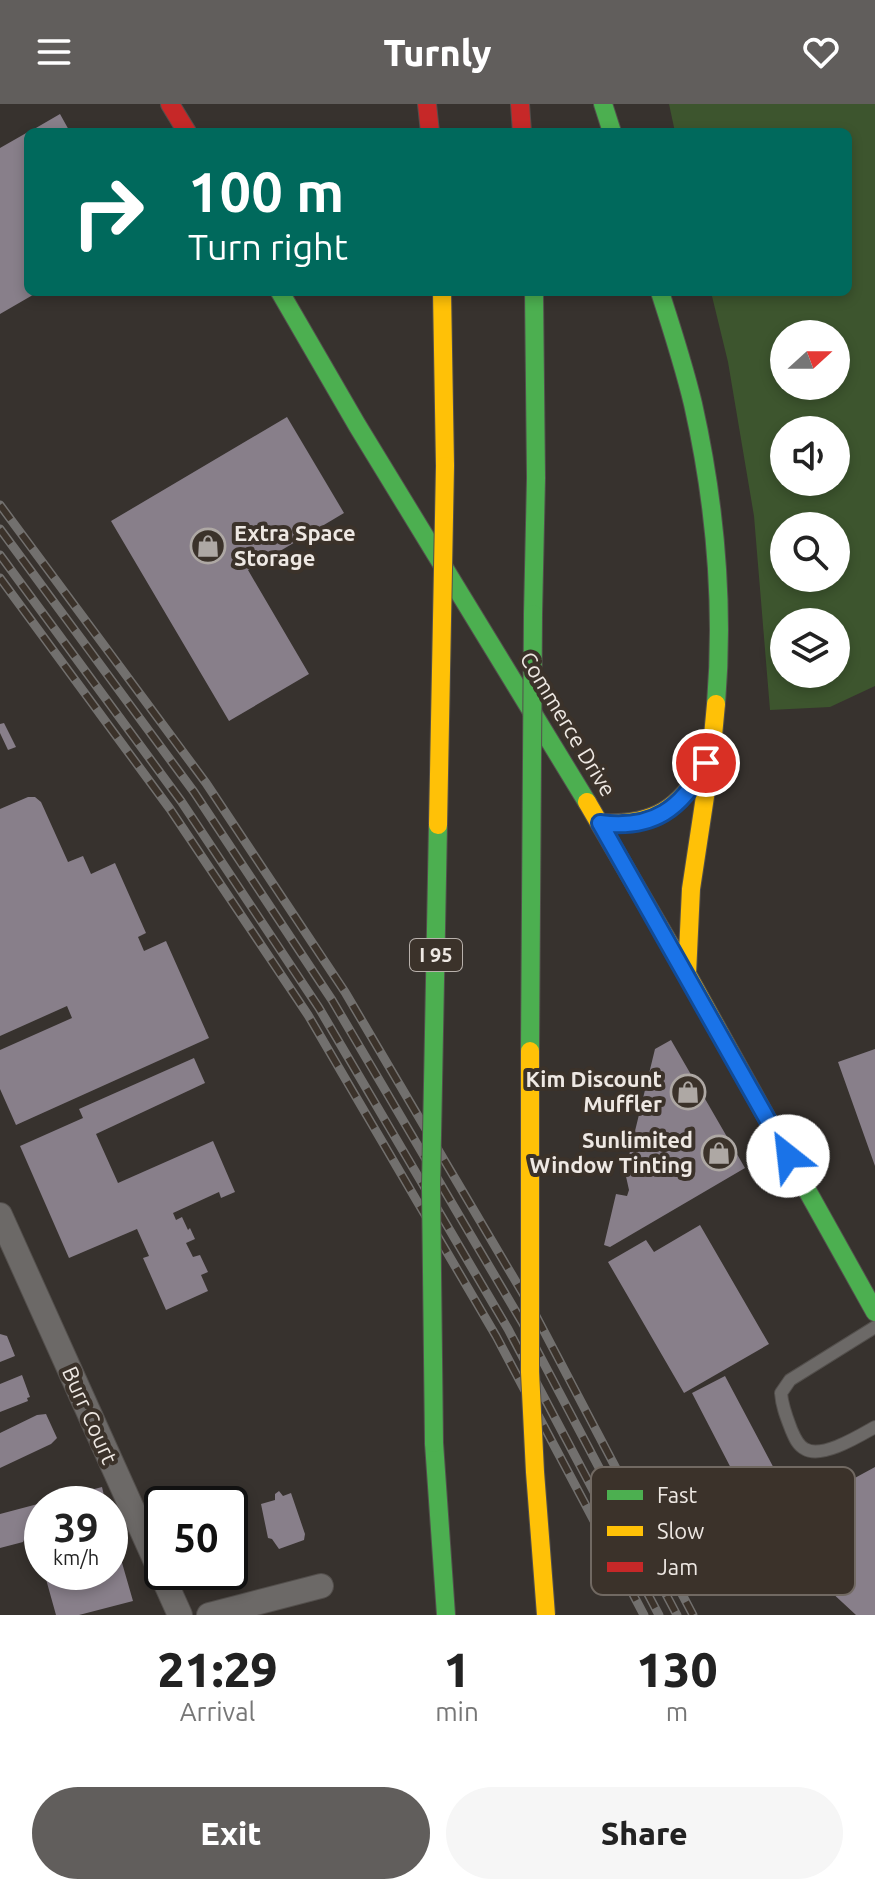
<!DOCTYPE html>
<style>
:root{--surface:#fff;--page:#f6f6f6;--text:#222;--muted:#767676;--accent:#615e5c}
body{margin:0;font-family:Ubuntu,sans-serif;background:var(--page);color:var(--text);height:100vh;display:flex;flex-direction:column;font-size:30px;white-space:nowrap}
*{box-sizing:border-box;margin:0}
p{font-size:26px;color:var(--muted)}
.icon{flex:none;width:44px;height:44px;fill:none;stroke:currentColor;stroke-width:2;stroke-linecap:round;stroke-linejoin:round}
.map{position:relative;height:1511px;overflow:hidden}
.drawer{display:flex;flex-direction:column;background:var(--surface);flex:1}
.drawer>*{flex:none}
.banner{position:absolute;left:24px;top:24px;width:828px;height:168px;border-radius:12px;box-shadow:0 4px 12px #0003;background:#00695c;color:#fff;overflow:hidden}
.needle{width:52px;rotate:69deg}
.controls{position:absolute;left:770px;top:216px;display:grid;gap:16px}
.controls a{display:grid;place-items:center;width:80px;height:80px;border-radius:50%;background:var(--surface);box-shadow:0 4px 12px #0003;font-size:40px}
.speed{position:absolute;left:24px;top:1382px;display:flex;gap:16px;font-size:40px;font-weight:700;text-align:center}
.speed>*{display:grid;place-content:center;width:104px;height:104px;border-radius:50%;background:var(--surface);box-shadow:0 4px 12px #0003;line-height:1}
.speed small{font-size:20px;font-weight:400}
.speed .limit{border:4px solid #111;border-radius:12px;background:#fff;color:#111}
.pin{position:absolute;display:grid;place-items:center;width:68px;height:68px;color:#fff;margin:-34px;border:4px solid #fff;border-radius:50%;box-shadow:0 2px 8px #0007}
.me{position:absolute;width:88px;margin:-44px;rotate:331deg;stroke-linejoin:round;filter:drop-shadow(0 0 6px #0008)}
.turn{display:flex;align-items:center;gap:28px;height:168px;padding:0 32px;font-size:36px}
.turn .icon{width:104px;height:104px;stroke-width:2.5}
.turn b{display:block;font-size:56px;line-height:68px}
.eta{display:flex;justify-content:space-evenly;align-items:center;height:136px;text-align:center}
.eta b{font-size:48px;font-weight:800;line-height:56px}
.button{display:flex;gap:16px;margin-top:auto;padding:16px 32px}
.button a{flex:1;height:92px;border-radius:48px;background:var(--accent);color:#fff;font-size:32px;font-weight:800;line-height:92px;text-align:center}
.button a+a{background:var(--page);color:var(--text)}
header{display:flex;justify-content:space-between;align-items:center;height:104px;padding:0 32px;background:var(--accent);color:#fff;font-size:36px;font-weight:800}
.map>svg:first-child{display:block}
</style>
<header><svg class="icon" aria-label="menu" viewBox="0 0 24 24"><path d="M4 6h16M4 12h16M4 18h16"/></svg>Turnly<svg class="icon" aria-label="heart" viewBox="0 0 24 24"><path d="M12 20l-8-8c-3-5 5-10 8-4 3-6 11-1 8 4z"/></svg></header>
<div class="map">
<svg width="875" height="1511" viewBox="0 0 875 1511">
<rect width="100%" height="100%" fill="#37322e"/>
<path fill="#3d552e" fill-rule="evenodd" d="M 669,0 L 875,0 L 875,582 L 830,603 L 770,606 L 754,412 L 728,258 L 711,188 L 848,188 L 848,28 L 675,28 ZM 784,230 L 836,230 L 836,282 L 784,282 ZM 784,326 L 836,326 L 836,378 L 784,378 ZM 784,422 L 836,422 L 836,474 L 784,474 ZM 784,518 L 836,518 L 836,570 L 784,570 Z"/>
<path fill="#887f8a" d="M 60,10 L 70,28 L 29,28 Z
M 28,28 L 28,188 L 38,188 L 0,210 L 0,44 Z
M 287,313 L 344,409 L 248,466 L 309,570 L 229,617 L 111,417 Z
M 4,619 L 16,643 L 8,646 L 0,629 L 0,620 Z
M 28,693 L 35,693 L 41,698 L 68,758 L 83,752 L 91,770 L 115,759 L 146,829 L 138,833 L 144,847 L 166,837 L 209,934 L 16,1021 L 0,985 L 0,946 L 72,914 L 67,902 L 0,932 L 0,705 Z
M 671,936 L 745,1064 L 610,1143 L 604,1141 L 616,1090 L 627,1092 L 629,1086 L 625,1068 L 655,945 Z
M 875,945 L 875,1062 L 838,958 Z
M 194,954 L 205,979 L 96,1030 L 118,1079 L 213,1037 L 235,1088 L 221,1094 L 219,1088 L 173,1109 L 176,1116 L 182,1113 L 188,1126 L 190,1124 L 195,1135 L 186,1139 L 193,1153 L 200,1151 L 208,1168 L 201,1171 L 208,1187 L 166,1206 L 143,1154 L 149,1152 L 137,1125 L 69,1154 L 20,1042 L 83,1014 L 79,1005 Z
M 700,1121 L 769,1240 L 684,1289 L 608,1158 L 646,1136 L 654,1148 Z
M 0,1230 L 7,1232 L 15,1252 L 0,1258 Z
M 22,1271 L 30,1293 L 27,1294 L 28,1297 L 0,1308 L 0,1280 Z
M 725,1272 L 796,1406 L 875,1363 L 875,1511 L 856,1511 L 762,1424 L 692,1289 Z
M 46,1310 L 57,1334 L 51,1340 L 0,1364 L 0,1329 L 37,1311 Z
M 102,1383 L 106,1400 L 42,1400 L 42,1457 L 34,1432 L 25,1434 L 23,1438 L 0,1444 L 0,1410 Z
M 279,1387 L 283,1392 L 291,1389 L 305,1430 L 304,1436 L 279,1445 L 272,1435 L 268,1434 L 261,1400 L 275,1396 L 275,1390 Z
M 110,1417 L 133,1497 L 79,1511 L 56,1511 L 44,1468 L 110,1468 Z"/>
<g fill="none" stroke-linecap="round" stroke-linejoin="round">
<g stroke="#534f4c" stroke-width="14">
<path id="lane" d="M 875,1223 L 790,1276 L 781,1289 C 782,1302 786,1312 791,1325 C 794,1332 797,1341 805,1345 C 822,1355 859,1332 875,1323"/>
</g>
<g stroke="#534f4c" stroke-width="26">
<path id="street" d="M 0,1111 L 180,1511
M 209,1511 L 321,1482"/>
</g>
<g stroke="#534f4c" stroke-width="20">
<path id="fast" d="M 603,0 L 612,28
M 280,188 L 357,321 L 587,698
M 660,188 C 672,225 684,262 693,300 C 715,398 724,501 716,600
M 533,510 L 536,374 L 534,188
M 769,1018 L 875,1208
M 434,1339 L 446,1511"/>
</g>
<g stroke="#534f4c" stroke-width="20">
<path id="slow" d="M 442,188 L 445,362
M 587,698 L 687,870 L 769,1018
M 600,719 C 653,722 681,705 706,658
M 687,870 L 691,785 L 711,653 L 716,600"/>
</g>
<g stroke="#534f4c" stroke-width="20">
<path id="jam" d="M 170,0 L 187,28
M 427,0 L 430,28
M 520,0 L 522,28"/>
</g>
<use href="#lane" stroke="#6c6967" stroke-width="12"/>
<use href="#street" stroke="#6c6967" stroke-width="24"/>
<use href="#fast" stroke="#4caf50" stroke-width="18"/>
<use href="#slow" stroke="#ffc107" stroke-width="18"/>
<use href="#jam" stroke="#c62828" stroke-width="18"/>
<g stroke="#72706e" stroke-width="9">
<path id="rail" d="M 0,401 L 206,679 L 345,888 L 535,1210 L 693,1511
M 0,425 L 194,688 L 332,896 L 522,1218 L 677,1511
M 0,451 L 181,697 L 319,904 L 508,1225 L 659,1511
M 0,474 L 170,705 L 308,911 L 496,1232 L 644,1511"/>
</g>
<use href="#rail" stroke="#3b322a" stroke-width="6" stroke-dasharray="18" stroke-linecap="butt"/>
<g stroke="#534f4c" stroke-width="20" stroke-linecap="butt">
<path id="fast-bridge" d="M 530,947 L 533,510
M 434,1339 L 431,1083 L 438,721"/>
</g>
<g stroke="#534f4c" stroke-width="20" stroke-linecap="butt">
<path id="slow-bridge" d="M 438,721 L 445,362
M 530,947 L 530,1268 L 535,1368 L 546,1511"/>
</g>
<use href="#fast-bridge" stroke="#4caf50" stroke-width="18"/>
<use href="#slow-bridge" stroke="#ffc107" stroke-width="18"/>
</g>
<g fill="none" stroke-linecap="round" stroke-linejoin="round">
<g stroke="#114b97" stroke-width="20">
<path id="route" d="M 706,659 C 682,705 653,726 600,719 L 788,1052"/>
</g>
<use href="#route" stroke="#1a73e8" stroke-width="14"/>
</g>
<defs>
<g id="shop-ring" transform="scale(1.8)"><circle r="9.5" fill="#3b322a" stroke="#aea8a4" stroke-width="1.5"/><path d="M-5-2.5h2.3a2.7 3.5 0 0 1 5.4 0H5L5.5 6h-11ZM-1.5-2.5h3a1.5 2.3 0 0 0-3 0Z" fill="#aea8a4"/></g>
</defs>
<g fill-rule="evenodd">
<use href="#shop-ring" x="208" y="442"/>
<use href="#shop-ring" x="688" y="988"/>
<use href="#shop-ring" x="719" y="1049"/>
</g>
<g text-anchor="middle" stroke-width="8" stroke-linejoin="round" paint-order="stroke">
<rect fill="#3b322a" stroke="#b8b1ac" stroke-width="2" x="410" y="835" width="52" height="32" rx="6"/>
<g font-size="20" font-weight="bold" fill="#eee8e3">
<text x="436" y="858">I 95</text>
</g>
<g font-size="22" font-weight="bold" fill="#eee8e3" stroke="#3b322a" text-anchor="end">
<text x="234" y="437" text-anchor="start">Extra Space<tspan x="234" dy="25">Storage</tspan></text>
<text x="662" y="983">Kim Discount<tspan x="662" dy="25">Muffler</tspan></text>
<text x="693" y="1044">Sunlimited<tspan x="693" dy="25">Window Tinting</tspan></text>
</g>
<g font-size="22" fill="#eee8e3" stroke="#3b322a">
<text transform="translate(568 620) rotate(59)" y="8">Commerce Drive</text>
<text transform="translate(90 1311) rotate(66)" y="8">Burr Court</text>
</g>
</g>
<rect x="591" y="1363" width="264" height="128" rx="12" fill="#3b322a" stroke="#716962" stroke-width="2"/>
<rect x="607" y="1386" width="36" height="10" fill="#4caf50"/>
<rect x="607" y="1422" width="36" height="10" fill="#ffc107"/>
<rect x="607" y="1458" width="36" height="10" fill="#c62828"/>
<g font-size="22" fill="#eee8e3">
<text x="657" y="1399">Fast</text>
<text x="657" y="1435">Slow</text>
<text x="657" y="1471">Jam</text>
</g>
</svg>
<div class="controls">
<a><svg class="needle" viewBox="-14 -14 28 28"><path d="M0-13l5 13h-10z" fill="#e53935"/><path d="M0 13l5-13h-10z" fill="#767676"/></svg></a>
<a><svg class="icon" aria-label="sound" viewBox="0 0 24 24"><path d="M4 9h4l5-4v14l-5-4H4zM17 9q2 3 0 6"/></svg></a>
<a><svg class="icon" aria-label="search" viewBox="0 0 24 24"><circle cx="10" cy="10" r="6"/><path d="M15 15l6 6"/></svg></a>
<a><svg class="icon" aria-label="layers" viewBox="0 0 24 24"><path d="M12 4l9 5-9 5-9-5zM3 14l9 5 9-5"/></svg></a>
</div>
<div class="speed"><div>39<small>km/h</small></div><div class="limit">50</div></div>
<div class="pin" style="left:706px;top:659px;background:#d93025"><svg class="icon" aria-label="arrive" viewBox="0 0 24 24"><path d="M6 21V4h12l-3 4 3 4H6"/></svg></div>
<svg class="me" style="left:788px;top:1052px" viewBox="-20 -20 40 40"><circle r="19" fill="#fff"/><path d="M0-13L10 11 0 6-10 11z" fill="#1a73e8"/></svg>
<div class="banner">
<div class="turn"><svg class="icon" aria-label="right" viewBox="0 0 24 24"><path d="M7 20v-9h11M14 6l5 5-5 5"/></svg><div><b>100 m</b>Turn right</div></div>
</div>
</div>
<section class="drawer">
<div class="eta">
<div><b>21:29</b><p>Arrival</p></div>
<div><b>1</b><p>min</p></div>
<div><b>130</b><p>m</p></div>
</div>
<div class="button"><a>Exit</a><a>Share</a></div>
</section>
